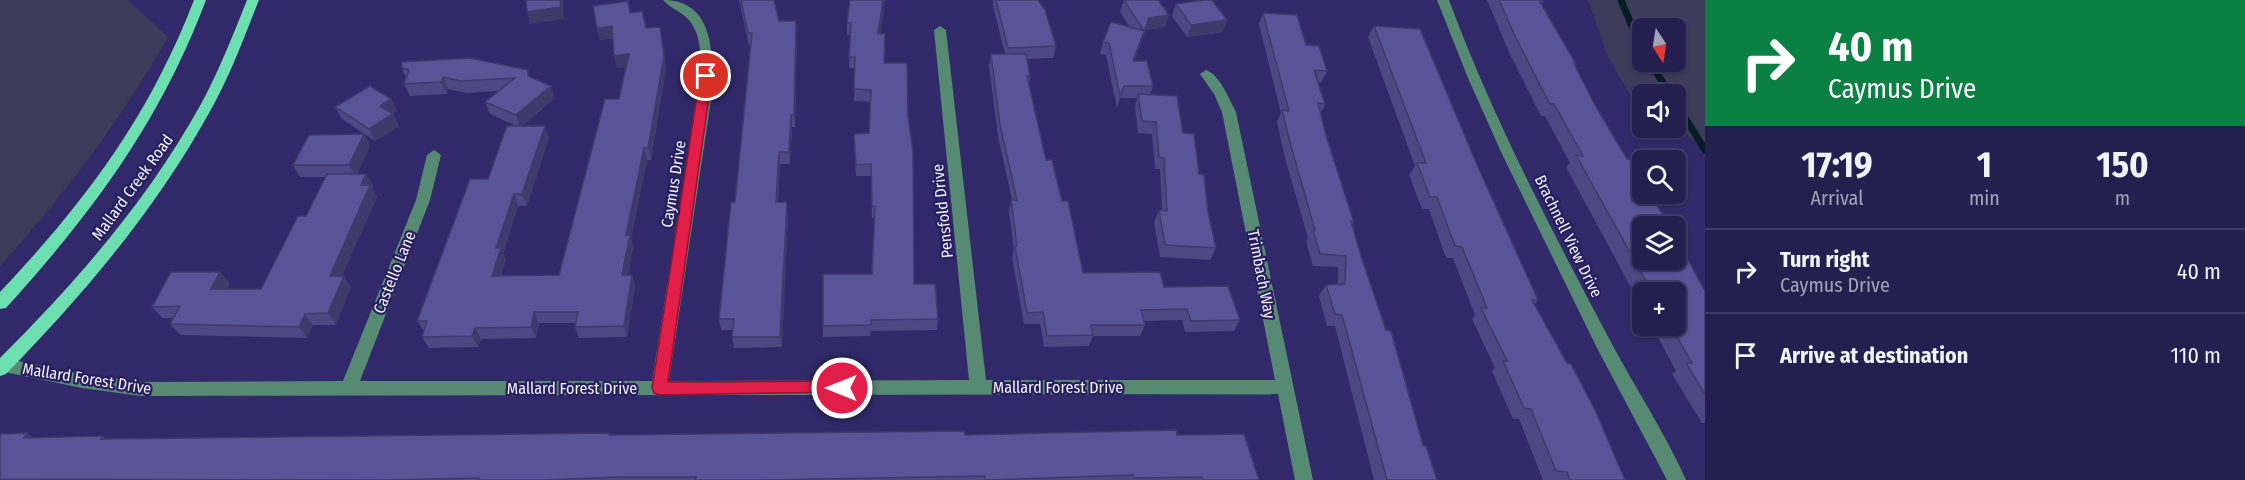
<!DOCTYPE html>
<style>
:root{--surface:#251f4f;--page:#2d2756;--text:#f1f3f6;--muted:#a3a2b7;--line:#423d66}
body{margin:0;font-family:"Fira Sans Condensed",sans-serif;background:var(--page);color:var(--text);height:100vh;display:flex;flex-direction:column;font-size:22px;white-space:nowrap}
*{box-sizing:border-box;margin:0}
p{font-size:20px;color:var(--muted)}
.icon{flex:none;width:33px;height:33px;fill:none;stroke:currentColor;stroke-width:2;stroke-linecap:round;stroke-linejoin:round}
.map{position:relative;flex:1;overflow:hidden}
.panel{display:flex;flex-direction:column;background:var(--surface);width:540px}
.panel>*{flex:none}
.top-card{background:#0b8043;color:#fff;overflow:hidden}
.needle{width:39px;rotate:168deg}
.controls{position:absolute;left:1632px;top:18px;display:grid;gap:12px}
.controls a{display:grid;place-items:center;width:54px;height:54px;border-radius:9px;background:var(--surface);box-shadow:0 2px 4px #0004,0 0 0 2px var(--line);font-size:30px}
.pin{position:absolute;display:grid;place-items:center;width:51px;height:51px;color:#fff;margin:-26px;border:3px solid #fff;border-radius:50%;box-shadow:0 2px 6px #0007}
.me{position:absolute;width:66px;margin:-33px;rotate:270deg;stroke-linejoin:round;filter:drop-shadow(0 0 4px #0008)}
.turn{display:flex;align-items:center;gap:21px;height:126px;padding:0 24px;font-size:27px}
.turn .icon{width:78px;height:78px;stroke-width:2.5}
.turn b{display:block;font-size:42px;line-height:51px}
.eta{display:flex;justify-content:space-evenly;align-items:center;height:102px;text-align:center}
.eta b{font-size:36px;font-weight:700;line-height:42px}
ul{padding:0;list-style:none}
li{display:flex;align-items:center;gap:18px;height:84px;padding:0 24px;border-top:2px solid var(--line)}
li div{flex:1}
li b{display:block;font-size:22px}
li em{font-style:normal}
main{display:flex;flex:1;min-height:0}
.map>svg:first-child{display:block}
</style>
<main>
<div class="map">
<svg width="1705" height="480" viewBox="0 0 1705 480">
<rect width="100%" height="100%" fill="#312969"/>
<path fill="#3c3c5a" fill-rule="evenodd" d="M 0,0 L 128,0 L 168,37 C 121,120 64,195 0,266 Z
M 1588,0 L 1705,0 L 1705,149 L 1676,126 L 1676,94 L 1642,94 L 1642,107 L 1635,103 L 1608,57 ZM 1642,28 L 1676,28 L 1676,62 L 1642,62 Z"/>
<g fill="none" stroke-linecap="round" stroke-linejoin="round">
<path stroke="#051d25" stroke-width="7" d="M 1621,0 L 1642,50
M 1650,62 L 1670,94
M 1676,103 L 1705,150"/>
<path fill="#578a73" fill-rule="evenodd" d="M 663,0 C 715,0 713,55 712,93 L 669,381 L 969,380 L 934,30 L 940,26 L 946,30 L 986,380 L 1275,380 L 1222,112 L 1214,94 L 1200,74 L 1206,70 C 1220,75 1229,99 1236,112 L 1313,480 L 1295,480 L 1278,394 L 141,396 L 82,388 L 0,371 L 0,359 L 4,358 L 82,374 L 141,382 L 343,381 L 416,200 L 427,155 L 434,150 L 441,155 L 430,200 L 360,381 L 652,381 L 698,93 C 700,70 705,39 689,20 C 682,12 670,8 663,0 Z
M 1437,0 L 1449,0 C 1493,119 1553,233 1612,344 C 1636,389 1665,433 1686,480 L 1667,480 L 1597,348 L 1502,154 L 1468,78 Z"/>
<path fill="#6ddeb0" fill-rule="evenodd" d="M 194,0 L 206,0 C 160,122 93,212 6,308 L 0,309 L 0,292 C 85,202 149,117 194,0 Z
M 247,0 L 259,0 C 245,35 232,71 214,104 C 159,206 86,292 6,374 L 0,376 L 0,358 C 77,281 148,200 201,104 C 219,71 233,35 247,0 Z"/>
</g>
<path fill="#4d4883" d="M 739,0 L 774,0 L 779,21 L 796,21 L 797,33 L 795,127 L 792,127 L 790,164 L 780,164 L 778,202 L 788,214 L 782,347 L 734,348 L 732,337 L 733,330 L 721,330 L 719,319 L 735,202 L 751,45 L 749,45 Z
M 885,0 L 880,34 L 884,63 L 908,116 L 914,284 L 938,319 L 937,330 L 871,331 L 870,336 L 823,337 L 823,326 L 872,274 L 875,218 L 872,218 L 871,176 L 856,176 L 854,146 L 854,134 L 869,133 L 871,102 L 854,101 L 855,69 L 849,68 L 850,35 L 847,35 L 847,23 Z
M 993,0 L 1038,0 L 1056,46 L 1053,58 L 1027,59 L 1030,76 L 1029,85 L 1046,160 L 1062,201 L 1083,273 L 1164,287 L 1240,320 L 1234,331 L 1185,332 L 1182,320 L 1144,321 L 1145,325 L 1140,336 L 1093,336 L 1089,346 L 1044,347 L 1040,324 L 1024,324 L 1012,258 L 1014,250 L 1009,212 L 1011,200 L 1012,200 L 998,136 L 989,66 L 991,54 L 1005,54 L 993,6 Z
M 1124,0 L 1165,27 L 1146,30 L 1134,61 L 1153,86 L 1150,95 L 1183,133 L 1199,174 L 1216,248 L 1210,260 L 1160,257 L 1154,222 L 1159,210 L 1162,211 L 1160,169 L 1155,169 L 1152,134 L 1138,133 L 1135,106 L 1137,98 L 1120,98 L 1117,108 L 1106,55 L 1100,54 L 1103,42 L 1130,27 L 1120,12 Z
M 1487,0 L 1542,0 L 1543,2 L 1541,4 L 1576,64 L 1575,66 L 1596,107 L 1627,159 L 1658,194 L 1654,198 L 1705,291 L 1705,423 L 1702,423 L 1672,374 L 1676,371 L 1652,326 L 1676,326 L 1676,292 L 1642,292 L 1642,308 L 1566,167 L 1570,163 L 1545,116 L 1541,116 L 1508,50 Z
M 1176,4 L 1223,32 L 1187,37 L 1172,16 Z
M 630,13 L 646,28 L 660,27 L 666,68 L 651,160 L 647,160 L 631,239 L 633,247 L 628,275 L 632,275 L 635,287 L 627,337 L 579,338 L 575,327 L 576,323 L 539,323 L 536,338 L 481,339 L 478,347 L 429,348 L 422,337 L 424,331 L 417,321 L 488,179 L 516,126 L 490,114 L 485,102 L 498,91 L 466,93 L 448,89 L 447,94 L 410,96 L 404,84 L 406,78 L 402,68 L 531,77 L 551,86 L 555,98 L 522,126 L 549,137 L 527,206 L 518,206 L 503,254 L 506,259 L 501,275 L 559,275 L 619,99 L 626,66 L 617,68 L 613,38 L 600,40 L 597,28 Z
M 1263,13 L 1306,45 L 1327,71 L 1321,83 L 1318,82 L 1325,104 L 1321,113 L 1327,139 L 1354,222 L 1352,225 L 1361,256 L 1423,445 L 1437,480 L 1374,480 L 1335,326 L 1327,326 L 1319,296 L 1326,285 L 1338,284 L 1338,267 L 1313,266 L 1306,241 L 1308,238 L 1285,158 L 1277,122 L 1281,113 L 1259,24 Z
M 1374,26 L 1478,167 L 1538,300 L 1535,304 L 1625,480 L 1543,480 L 1519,419 L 1513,419 L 1492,371 L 1495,368 L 1472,319 L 1475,315 L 1453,258 L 1446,258 L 1429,209 L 1422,209 L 1409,175 L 1415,166 L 1368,37 Z
M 391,99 L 397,111 L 392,114 L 399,126 L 375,141 L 342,119 L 335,107 Z
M 364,134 L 370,146 L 357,174 L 366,174 L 373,186 L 372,188 L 377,197 L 342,276 L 351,287 L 336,325 L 313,325 L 307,338 L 181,335 L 170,324 L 173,318 L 162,318 L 152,307 L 220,272 L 230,283 L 227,289 L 261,289 L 306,216 L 325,177 L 300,177 L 293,165 Z
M 27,433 L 33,438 L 102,436 L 106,439 L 609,433 L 610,435 L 1177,435 L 1259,480 L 0,480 L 0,434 Z"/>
<path fill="#3e3b6a" d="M 560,0 L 563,0 L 564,19 L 530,24 L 527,12 Z
M 883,0 L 885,0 L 878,46 L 878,34 Z
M 1169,15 L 1165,27 L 1146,30 L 1130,73 L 1133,61 L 1149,18 Z
M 1227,20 L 1223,32 L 1187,37 L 1191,25 Z
M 796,21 L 797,33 L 795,127 L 794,115 Z
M 612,26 L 615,38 L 600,40 L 597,28 Z
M 660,27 L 666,68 L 651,160 L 648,148 Z
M 629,54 L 632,66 L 617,68 L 614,56 Z
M 443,77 L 448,89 L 447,94 L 441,82 Z
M 551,86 L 555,98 L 520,127 L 516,115 Z
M 391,99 L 397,111 L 386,118 L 380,106 Z
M 393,114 L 399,126 L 375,141 L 369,129 Z
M 791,115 L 792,127 L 790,164 L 789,152 Z
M 545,126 L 549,137 L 527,206 L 522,194 Z
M 364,134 L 370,146 L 356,176 L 349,165 Z
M 644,148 L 647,160 L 631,239 L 633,247 L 625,287 L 622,275 L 626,235 Z
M 779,152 L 780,164 L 777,214 L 776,202 Z
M 366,174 L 373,186 L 372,188 L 377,197 L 337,287 L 330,276 L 361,185 Z
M 514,194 L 518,206 L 503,254 L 506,259 L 498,287 L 492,276 L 496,248 Z
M 787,202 L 788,214 L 782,347 L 780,337 Z
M 220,272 L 230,283 L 221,300 L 211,289 Z
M 632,275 L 635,287 L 627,337 L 624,326 Z
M 344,276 L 351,287 L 336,325 L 328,313 Z
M 534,312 L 539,323 L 536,338 L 531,327 Z
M 305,314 L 313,325 L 307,338 L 299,327 Z
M 475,328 L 481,339 L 478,347 L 472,336 Z
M 27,433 L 41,443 L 24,438 Z"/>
<path fill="#595498" stroke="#3e3b6a" stroke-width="1.5" d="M 526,0 L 560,0 L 561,7 L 527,12 Z
M 741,0 L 774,0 L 779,21 L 796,21 L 794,115 L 791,115 L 789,152 L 779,152 L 776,202 L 787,202 L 780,337 L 732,337 L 734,319 L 719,319 L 731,202 L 735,202 L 752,33 L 748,33 Z
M 850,0 L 883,0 L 878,34 L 885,34 L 884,63 L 907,63 L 908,116 L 913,152 L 914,284 L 935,284 L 938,319 L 871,320 L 871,325 L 823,326 L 823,274 L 872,274 L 875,206 L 872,206 L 871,164 L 856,165 L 854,134 L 869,133 L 871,90 L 854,89 L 855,57 L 849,57 L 851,23 L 847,23 Z
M 996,0 L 1038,0 L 1045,10 L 1056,46 L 1008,48 Z
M 1124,0 L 1158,0 L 1169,15 L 1149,18 L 1133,61 L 1147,61 L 1153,86 L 1124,86 L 1120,96 L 1109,43 L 1103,42 L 1111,22 L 1144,31 Z
M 1204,0 L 1212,0 L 1227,20 L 1191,25 L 1176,4 Z
M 1499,0 L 1542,0 L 1543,2 L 1540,2 L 1576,64 L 1574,64 L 1596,107 L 1627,159 L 1636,160 L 1642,170 L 1642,194 L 1658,194 L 1651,194 L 1669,226 L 1642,226 L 1642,260 L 1676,260 L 1676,238 L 1705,291 L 1705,394 L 1686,363 L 1692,363 L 1671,326 L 1676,326 L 1676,292 L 1652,292 L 1576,155 L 1583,156 L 1554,104 L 1550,104 L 1516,38 Z
M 628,1 L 630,13 L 642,11 L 646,28 L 660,27 L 664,56 L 648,148 L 644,148 L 626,235 L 630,235 L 622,275 L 632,275 L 624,326 L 575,327 L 578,312 L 534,312 L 531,327 L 475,328 L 472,336 L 422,337 L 427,321 L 417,321 L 470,179 L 488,179 L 507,126 L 545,126 L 522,194 L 514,194 L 496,248 L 501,248 L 492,276 L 559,275 L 605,99 L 619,99 L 629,54 L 614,56 L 612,26 L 597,28 L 593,6 Z
M 1263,13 L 1297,15 L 1306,45 L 1319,46 L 1327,71 L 1314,70 L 1325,104 L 1318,103 L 1327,139 L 1354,222 L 1351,221 L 1361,256 L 1386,330 L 1391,331 L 1423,445 L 1426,446 L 1437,480 L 1387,480 L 1342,315 L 1335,314 L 1326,285 L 1345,284 L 1346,256 L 1320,254 L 1313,230 L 1315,230 L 1291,146 L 1282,110 L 1289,111 Z
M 1374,26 L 1420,29 L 1478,167 L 1538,300 L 1532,300 L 1567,363 L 1571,364 L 1596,412 L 1625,480 L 1570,480 L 1567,472 L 1556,471 L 1531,409 L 1524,408 L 1503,361 L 1507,361 L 1481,308 L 1487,308 L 1462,247 L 1455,246 L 1437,197 L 1430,197 L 1417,163 L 1426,163 Z
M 991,54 L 1026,54 L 1030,76 L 1027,76 L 1046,160 L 1052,160 L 1062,201 L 1068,201 L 1083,273 L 1160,272 L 1164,287 L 1228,286 L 1240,320 L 1191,321 L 1187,309 L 1141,310 L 1145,325 L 1091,325 L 1093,335 L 1047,336 L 1043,312 L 1027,313 L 1015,246 L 1017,246 L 1011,200 L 1017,200 L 1000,125 Z
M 470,58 L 528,70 L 528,76 L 551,86 L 516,115 L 485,102 L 515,78 L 461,81 L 443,77 L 441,82 L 404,84 L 409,70 L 402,68 L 402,62 Z
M 370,86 L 391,99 L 380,106 L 393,114 L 369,129 L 335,107 Z
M 1138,94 L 1177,96 L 1183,133 L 1194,134 L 1199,174 L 1204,175 L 1208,212 L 1216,248 L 1165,245 L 1159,210 L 1167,211 L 1164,158 L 1159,157 L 1156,122 L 1142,121 Z
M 364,134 L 349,165 L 293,165 L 309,135 Z
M 327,174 L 366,174 L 361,185 L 370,185 L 330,276 L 344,276 L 328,313 L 305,314 L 299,327 L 170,324 L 180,306 L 152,307 L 171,272 L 220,272 L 211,289 L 261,289 L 298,216 L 306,216 Z
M 1176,430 L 1177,435 L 1244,434 L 1259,480 L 1203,480 L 1202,477 L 1133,478 L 1133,475 L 985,480 L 985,476 L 763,480 L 695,480 L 696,477 L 622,477 L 544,480 L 478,480 L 479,478 L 383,480 L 0,479 L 0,434 L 27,433 L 24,438 L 102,436 L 101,439 L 609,433 L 609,435 L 964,431 L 965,435 Z"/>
<path fill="#e11d48" stroke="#92132f" stroke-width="1.5" d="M 706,72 L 712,76 L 668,382 L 842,381 L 847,383 L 849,388 L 847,392 L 659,395 L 654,393 L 652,388 L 700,76 Z"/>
<g text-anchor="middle" stroke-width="4.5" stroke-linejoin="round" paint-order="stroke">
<g font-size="16" fill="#f1f1f9" stroke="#281e5d">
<text transform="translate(673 184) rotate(-81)" y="6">Caymus Drive</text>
<text transform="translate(132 187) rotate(-54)" y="6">Mallard Creek Road</text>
<text transform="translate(942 211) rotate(-96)" y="6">Pensfold Drive</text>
<text transform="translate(1569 236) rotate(64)" y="6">Brachnell View Drive</text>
<text transform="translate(394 272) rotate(-68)" y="6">Castello Lane</text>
<text transform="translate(1262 274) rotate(79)" y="6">Trimbach Way</text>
<text transform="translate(87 378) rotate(9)" y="6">Mallard Forest Drive</text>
<text x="1058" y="393">Mallard Forest Drive</text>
<text x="572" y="394">Mallard Forest Drive</text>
</g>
</g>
</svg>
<div class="controls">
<a><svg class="needle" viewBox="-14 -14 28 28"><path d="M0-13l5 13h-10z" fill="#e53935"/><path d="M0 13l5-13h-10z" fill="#a3a2b7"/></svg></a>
<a><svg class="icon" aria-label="sound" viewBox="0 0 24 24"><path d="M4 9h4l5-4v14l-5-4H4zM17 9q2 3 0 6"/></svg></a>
<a><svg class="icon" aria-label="search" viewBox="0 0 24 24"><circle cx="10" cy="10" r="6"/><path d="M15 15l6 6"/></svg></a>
<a><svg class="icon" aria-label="layers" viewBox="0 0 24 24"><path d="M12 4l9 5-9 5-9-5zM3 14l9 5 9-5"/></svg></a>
<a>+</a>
</div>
<div class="pin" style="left:706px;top:76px;background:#d93025"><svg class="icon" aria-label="arrive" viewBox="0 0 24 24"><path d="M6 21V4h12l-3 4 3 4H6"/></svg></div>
<svg class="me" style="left:842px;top:388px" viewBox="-20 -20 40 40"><circle r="17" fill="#e11d48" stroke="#fff" stroke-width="3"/><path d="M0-11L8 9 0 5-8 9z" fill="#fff"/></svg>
</div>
<section class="panel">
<div class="top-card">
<div class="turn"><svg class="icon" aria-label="right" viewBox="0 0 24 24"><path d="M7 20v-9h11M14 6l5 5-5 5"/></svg><div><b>40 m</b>Caymus Drive</div></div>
</div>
<div class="eta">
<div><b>17:19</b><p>Arrival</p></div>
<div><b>1</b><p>min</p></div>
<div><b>150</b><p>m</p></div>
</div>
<ul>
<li><svg class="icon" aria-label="right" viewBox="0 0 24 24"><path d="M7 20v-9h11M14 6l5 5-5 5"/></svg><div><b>Turn right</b><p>Caymus Drive</p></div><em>40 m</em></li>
<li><svg class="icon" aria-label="arrive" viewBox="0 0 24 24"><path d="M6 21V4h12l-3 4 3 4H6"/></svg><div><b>Arrive at destination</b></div><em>110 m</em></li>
</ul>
</section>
</main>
